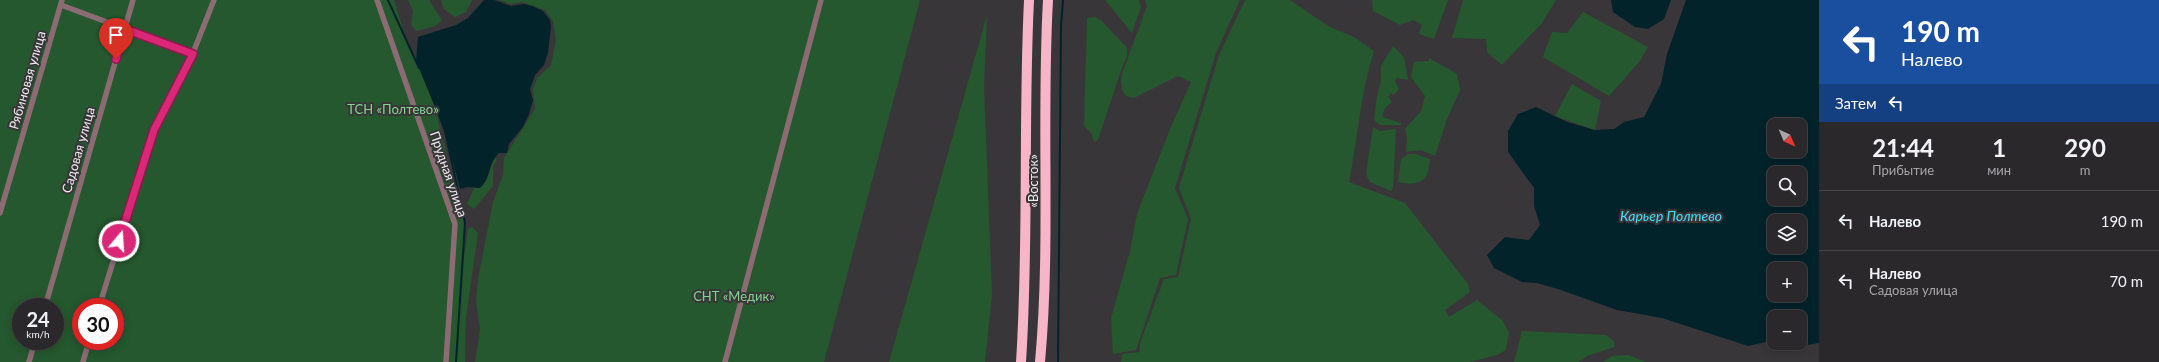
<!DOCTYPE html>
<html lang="ru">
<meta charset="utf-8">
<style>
:root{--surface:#2b282b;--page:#373437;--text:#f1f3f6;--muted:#a6a6a9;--line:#474447}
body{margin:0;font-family:Lato,sans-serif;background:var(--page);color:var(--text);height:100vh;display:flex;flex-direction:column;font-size:15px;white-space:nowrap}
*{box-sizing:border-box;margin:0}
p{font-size:13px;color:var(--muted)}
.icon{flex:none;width:22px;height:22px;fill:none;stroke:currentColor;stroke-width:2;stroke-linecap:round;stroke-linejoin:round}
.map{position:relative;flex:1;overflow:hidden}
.sheet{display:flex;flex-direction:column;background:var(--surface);width:340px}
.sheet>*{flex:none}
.top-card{background:#1a4fa0;color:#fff;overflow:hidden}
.needle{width:26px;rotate:136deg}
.fabs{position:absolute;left:1767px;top:118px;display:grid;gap:8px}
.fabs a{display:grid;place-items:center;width:40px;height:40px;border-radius:8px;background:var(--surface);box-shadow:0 2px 10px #0003,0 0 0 1px var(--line);font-size:20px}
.speed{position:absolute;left:12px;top:298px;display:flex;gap:8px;font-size:20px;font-weight:700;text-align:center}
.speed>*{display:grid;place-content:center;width:52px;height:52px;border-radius:50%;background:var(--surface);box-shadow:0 2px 10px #0003,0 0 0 1px var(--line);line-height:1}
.speed small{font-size:10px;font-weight:400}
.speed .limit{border:6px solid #d22;background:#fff;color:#111}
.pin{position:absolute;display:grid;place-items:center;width:34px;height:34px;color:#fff;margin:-41px -17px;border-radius:50% 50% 50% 0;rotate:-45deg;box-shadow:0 0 4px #0007}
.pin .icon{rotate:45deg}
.me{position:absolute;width:44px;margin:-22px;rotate:18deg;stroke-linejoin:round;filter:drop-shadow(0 0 3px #0008)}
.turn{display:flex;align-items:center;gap:14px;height:84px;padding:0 16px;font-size:18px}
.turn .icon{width:52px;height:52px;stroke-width:2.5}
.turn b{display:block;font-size:28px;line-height:34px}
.then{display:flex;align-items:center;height:38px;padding:0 16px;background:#0003;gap:8px;font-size:15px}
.eta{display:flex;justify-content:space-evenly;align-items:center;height:68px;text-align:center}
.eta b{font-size:24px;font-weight:700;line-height:28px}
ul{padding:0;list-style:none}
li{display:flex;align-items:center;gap:12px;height:60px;padding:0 16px;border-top:1px solid var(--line)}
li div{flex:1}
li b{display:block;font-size:15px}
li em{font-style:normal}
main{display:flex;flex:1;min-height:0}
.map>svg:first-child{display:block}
</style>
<main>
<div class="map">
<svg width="1819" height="362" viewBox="0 0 1819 362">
<rect width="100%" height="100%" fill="#393639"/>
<path fill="#25582e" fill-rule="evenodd" d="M 0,0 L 394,0 L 406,39 L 432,98 L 465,223 L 461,281 L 468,229 L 472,227 L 478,233 L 466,317 L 465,362 L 0,362 ZM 21,307 L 55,307 L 55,341 L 21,341 ZM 81,307 L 115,307 L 115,341 L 81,341 Z
M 408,0 L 429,0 L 442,20 L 435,26 L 417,31 L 411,25 L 413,11 Z
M 441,0 L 472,0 L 466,12 L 455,17 L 444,9 Z
M 499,0 L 920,0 L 824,362 L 475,362 L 480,330 L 476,300 L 478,279 L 493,202 L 503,175 L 504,158 L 535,109 L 533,88 L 538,77 L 551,65 L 556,40 L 553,21 L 545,10 L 522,2 L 512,4 Z
M 1105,0 L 1139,0 L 1141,7 L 1132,33 Z
M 1145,0 L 1240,0 L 1216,53 L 1175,188 L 1188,219 L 1176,275 L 1160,278 L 1136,350 L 1113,354 L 1111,318 L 1130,251 L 1137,214 L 1170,129 L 1191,82 L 1178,76 L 1134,98 L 1126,96 L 1122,90 L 1121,77 L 1147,6 Z
M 1245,0 L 1290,0 L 1328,26 L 1354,37 L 1374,51 C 1360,94 1358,138 1349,182 L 1405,203 L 1468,284 L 1470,292 L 1445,310 L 1449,317 L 1477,300 L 1502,320 L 1509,332 L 1506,350 L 1497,355 L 1470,362 L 1121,362 L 1122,354 L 1140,352 L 1140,343 L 1164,279 L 1178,277 L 1191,219 L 1179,188 L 1219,55 Z
M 1372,0 L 1448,0 L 1434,39 L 1419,34 L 1422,25 L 1414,20 L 1400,25 L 1373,11 Z
M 1463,0 L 1556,0 L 1542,23 L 1502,65 L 1487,52 L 1486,39 L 1452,38 Z
M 1583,12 L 1648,47 L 1640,61 L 1609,96 L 1543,57 L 1552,32 L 1567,33 Z
M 987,15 L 984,87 L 992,294 L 985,362 L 889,362 Z
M 1095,17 L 1102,21 L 1127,48 L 1127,56 L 1119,76 L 1098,140 L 1094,142 L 1092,134 L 1084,126 L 1087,18 Z
M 1393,46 L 1404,57 L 1408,80 L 1397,78 L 1395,81 L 1399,89 L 1394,95 L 1391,93 L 1388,97 L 1392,102 L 1385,108 L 1382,117 L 1401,123 L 1401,125 L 1380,125 L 1374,120 L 1377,96 L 1381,81 L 1381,66 Z
M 1429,58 L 1457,74 L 1460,90 L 1447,119 L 1435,156 L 1421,150 L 1406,152 L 1407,137 L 1405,129 L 1421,111 L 1425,96 L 1411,77 L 1414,62 L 1429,61 Z
M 1572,84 L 1601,101 L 1595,130 L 1555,116 Z
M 1373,127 L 1380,131 L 1396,129 L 1393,188 L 1391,191 L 1370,182 L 1366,174 Z
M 1408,154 L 1416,154 L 1430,159 C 1429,164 1429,170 1427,175 C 1422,185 1407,185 1398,182 L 1401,159 Z
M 495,157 L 497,160 L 493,166 L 493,186 L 474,209 L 467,204 L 474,188 L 480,188 L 488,175 L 492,161 Z
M 1522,331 L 1606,335 L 1615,342 L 1614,347 L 1587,356 L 1578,362 L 1514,362 Z
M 1628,355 L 1646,362 L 1603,362 L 1612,356 Z"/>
<path fill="#02232a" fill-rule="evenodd" d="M 484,0 L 494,0 L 511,6 L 524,4 L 532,6 L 543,11 L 550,20 L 551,27 L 548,53 L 544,65 L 535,75 L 530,89 L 533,100 L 529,114 L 523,127 L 509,144 L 507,153 L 499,153 C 488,163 491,179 480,188 L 467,187 L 460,189 L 445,131 L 416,61 L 418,37 L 456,25 L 468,18 Z
M 1611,0 L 1671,0 L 1664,19 L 1648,29 L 1635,27 L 1613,12 Z
M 1686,0 L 1819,0 L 1819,343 L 1795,347 L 1783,343 L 1800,343 L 1800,317 L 1774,317 L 1774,340 L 1748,346 L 1662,318 L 1617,310 L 1561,290 L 1537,283 L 1522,282 L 1494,268 L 1487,255 L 1505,237 L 1529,240 L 1540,225 L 1534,206 L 1534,188 L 1508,152 L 1508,131 L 1518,114 L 1536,107 L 1567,122 L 1595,130 L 1614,129 L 1624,122 L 1644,117 L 1661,84 L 1667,54 ZM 1774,125 L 1800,125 L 1800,151 L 1774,151 ZM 1774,173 L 1800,173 L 1800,199 L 1774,199 ZM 1774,221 L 1800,221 L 1800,247 L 1774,247 ZM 1774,269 L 1800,269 L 1800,295 L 1774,295 Z"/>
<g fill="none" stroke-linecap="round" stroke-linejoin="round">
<path stroke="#02232a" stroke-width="2" d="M 388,0 L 419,68
M 432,96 L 445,131 L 465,223 L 456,362
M 1058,362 L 1061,26 L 1063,0"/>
<path stroke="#8c6b74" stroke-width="5.5" d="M 377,0 L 455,224 L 446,362
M 61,5 L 193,54
M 0,213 L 62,0
M 45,307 L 133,0
M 99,307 L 154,130 L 191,58 L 214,0
M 29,362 L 35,341
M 83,362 L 89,341
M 725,362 L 821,0"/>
<path stroke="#f6b5c8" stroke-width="10" d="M 1021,362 C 1029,241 1023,121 1029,0
M 1040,362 C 1051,242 1041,121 1048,0"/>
</g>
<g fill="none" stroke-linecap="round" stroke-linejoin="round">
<g stroke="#8e194d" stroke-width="10">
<path id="route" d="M 116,59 L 125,29 L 193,54 L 154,130 L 119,241"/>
</g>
<use href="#route" stroke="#db2777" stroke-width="7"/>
</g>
<g text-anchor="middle" stroke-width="4" stroke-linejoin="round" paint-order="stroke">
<g font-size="13" fill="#eeecee" stroke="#393639">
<text transform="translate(27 80) rotate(-74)" y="5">Рябиновая улица</text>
<text transform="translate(78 150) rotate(-74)" y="5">Садовая улица</text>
<text transform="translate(449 174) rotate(71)" y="5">Прудная улица</text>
<text transform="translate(1033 181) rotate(-90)" y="5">«Восток»</text>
</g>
<g font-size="13" fill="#82d58e" stroke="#393639">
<text x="393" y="114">ТСН «Полтево»</text>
<text x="734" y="301">СНТ «Медик»</text>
</g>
<g font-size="14" font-style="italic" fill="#45dbf9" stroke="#393639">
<text x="1671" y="221">Карьер Полтево</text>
</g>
</g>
</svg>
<div class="fabs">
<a><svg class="needle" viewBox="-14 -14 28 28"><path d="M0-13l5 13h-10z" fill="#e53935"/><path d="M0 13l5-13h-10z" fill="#a6a6a9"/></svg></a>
<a><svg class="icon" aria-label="search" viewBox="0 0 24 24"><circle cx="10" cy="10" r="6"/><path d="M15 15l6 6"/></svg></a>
<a><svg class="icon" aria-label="layers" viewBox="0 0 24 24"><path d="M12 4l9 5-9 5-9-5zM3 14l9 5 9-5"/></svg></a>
<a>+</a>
<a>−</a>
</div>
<div class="speed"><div>24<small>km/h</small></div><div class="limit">30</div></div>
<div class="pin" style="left:116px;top:59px;background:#d93025"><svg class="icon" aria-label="arrive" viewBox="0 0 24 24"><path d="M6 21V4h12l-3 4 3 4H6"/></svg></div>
<svg class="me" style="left:119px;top:241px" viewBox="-20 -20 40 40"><circle r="17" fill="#db2777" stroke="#fff" stroke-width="3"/><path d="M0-11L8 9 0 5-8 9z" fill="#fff"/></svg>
</div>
<section class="sheet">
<div class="top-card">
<div class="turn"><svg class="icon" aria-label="left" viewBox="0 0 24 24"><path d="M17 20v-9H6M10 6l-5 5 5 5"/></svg><div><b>190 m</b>Налево</div></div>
<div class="then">Затем<svg class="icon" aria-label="left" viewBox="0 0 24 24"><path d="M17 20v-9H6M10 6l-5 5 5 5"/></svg></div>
</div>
<div class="eta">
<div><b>21:44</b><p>Прибытие</p></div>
<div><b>1</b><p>мин</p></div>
<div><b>290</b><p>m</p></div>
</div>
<ul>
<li><svg class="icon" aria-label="left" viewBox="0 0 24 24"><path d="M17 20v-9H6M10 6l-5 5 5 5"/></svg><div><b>Налево</b></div><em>190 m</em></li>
<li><svg class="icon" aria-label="left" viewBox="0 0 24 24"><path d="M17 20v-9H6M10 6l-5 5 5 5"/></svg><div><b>Налево</b><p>Садовая улица</p></div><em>70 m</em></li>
</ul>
</section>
</main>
